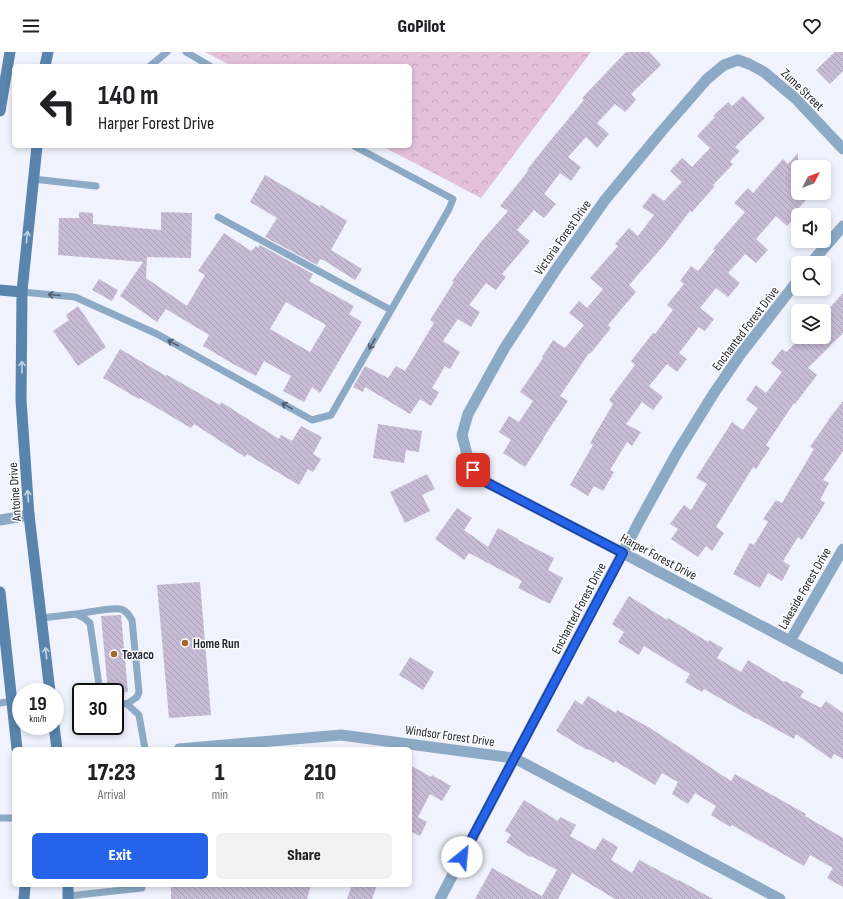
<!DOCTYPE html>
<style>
:root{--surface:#fff;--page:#f2f2f2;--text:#202124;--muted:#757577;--accent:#2563eb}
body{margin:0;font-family:"Sofia Sans Condensed",sans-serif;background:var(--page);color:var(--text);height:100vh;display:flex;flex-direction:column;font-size:15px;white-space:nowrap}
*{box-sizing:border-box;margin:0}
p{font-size:13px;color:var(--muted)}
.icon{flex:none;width:22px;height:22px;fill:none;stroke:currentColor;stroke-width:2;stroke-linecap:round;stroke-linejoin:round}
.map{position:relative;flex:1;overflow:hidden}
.drawer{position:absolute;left:12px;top:695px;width:400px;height:140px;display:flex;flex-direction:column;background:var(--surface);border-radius:6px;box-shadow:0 2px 6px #0003}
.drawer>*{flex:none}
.banner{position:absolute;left:12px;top:12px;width:400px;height:84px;border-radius:6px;box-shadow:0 2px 6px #0003;background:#fff;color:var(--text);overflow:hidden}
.needle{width:26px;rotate:48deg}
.controls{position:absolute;left:791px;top:108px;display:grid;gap:8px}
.controls a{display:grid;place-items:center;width:40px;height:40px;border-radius:6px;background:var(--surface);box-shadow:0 2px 6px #0003;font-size:20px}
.speed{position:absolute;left:12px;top:631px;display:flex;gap:8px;font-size:20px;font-weight:700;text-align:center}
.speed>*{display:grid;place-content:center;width:52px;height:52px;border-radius:50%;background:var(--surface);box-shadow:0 2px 6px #0003;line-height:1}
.speed small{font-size:10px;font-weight:400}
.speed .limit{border:2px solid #111;border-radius:6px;background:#fff;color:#111}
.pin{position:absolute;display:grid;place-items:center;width:34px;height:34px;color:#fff;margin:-17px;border-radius:8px;box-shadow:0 2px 6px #0006}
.me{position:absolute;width:44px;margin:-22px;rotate:28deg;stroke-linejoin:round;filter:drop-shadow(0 0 3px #0008)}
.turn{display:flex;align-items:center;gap:14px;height:84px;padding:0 20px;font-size:18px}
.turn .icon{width:52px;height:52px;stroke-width:2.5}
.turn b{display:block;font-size:28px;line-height:34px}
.eta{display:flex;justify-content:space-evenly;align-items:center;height:68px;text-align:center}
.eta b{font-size:24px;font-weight:800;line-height:28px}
.action{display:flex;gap:8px;margin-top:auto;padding:8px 20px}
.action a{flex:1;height:46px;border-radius:6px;background:var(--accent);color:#fff;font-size:16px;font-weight:800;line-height:46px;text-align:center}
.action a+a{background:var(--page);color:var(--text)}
header{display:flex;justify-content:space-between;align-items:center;height:52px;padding:0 20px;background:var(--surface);font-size:18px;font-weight:800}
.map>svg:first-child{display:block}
</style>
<header><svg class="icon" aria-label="menu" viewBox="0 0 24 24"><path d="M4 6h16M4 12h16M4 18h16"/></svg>GoPilot<svg class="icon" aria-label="heart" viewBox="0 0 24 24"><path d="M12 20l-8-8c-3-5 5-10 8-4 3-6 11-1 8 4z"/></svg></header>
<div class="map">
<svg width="843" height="847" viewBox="0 0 843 847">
<defs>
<pattern id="forest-crowns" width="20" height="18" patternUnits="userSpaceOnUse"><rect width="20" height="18" fill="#e4c1db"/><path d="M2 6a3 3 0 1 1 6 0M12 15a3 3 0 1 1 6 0" fill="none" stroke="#c3a6bc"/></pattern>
<pattern id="building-back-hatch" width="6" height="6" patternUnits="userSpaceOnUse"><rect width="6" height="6" fill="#c7bbd5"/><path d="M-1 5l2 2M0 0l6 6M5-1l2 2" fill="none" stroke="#aba1b7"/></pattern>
</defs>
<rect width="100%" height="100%" fill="#f0f2fd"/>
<path fill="url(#forest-crowns)" d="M 205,0 L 591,0 L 481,146 L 382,94 L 410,94 L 410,14 L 232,14 Z"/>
<path fill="url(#building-back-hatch)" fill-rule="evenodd" d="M 626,0 L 649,0 L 661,13 L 631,42 L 636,48 L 625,60 L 615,52 L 597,71 L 609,82 L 597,96 L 586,85 L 568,105 L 581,115 L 571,129 L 560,121 L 544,142 L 556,152 L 544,166 L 534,158 L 517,178 L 530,189 L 502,222 L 506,225 L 496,238 L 486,231 L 469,253 L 480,260 L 471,275 L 458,267 L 443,289 L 460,300 L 450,317 L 445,314 L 432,336 L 439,340 L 431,354 L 420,347 L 410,362 L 365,335 L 363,340 L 353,335 L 365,314 L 388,326 L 396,314 L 405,319 L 434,271 L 430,268 L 454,230 L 452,229 L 481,190 L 508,159 L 500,154 L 528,119 L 527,118 L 550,89 L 584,48 L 582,46 Z
M 835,0 L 843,0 L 843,19 L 830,32 L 816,18 Z
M 743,44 L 765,66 L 735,95 L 740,99 L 730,109 L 733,112 L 713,133 L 715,134 L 692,160 L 690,159 L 664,193 L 629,233 L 636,240 L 608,273 L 611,276 L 590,302 L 589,301 L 560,344 L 568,349 L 543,386 L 544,386 L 525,415 L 503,401 L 511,388 L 499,380 L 509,364 L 519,370 L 533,349 L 520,340 L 543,306 L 542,305 L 553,288 L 565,296 L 584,273 L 569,261 L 579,249 L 587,256 L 603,237 L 590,226 L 618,194 L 615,192 L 629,176 L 638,184 L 654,163 L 642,155 L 653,141 L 664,149 L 682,130 L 670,119 L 682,106 L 692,115 L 710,96 L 697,84 L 715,65 L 713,64 L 728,50 L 732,54 Z
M 798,101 L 798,141 L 812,141 L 797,158 L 799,160 L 787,174 L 776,164 L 756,187 L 768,198 L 756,211 L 745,202 L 728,221 L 740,231 L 728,245 L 716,236 L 700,256 L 714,267 L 705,279 L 699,275 L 679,301 L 687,307 L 677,320 L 667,312 L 649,334 L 663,345 L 653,358 L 642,350 L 626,372 L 641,380 L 632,394 L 627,390 L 610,418 L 614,420 L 603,439 L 594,434 L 588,444 L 570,433 L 593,393 L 590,391 L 613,352 L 609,348 L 635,313 L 631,309 L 653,281 L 655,282 L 673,258 L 667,253 L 684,232 L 680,229 L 691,214 L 698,219 L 715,198 L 713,197 L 745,160 L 734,151 L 748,136 L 753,141 L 783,107 L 788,112 Z
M 265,123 L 320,155 L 321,153 L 347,169 L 331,198 L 362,217 L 355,228 L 325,209 L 320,207 L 317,213 L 265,185 L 277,166 L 250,150 Z
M 79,160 L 93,161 L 93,172 L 161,178 L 161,160 L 192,161 L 191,206 L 147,205 L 146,226 L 187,254 L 205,223 L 198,219 L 224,181 L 251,199 L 256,194 L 258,196 L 260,193 L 313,222 L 309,229 L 354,254 L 349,262 L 362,270 L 320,341 L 312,335 L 304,350 L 283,339 L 291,324 L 264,309 L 256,324 L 235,313 L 203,294 L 209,283 L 166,257 L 157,270 L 120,244 L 143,210 L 58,203 L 59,166 L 79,166 ZM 286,250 L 326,273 L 310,300 L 270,277 Z
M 99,227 L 118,238 L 112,249 L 92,238 Z
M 843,241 L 843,281 L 808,316 L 817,323 L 795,352 L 794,351 L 766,393 L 770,396 L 756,417 L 753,415 L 716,475 L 724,481 L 712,499 L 706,494 L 698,505 L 671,487 L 678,477 L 670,472 L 684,453 L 691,458 L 707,432 L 696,426 L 732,370 L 743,378 L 758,356 L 746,348 L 756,333 L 766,341 L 782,320 L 771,311 L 782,297 L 786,300 L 802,285 L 824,285 L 824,262 Z
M 78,254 L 106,295 L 78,314 L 53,279 L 69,268 L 66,263 Z
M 120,297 L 166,324 L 167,323 L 220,353 L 221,350 L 279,387 L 281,383 L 292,389 L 301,374 L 322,385 L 313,402 L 321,407 L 313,420 L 308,417 L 299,433 L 247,402 L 245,405 L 194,372 L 191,376 L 140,346 L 139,347 L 103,326 Z
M 843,349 L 843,399 L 823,428 L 829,431 L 820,448 L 825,451 L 802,488 L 798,485 L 783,509 L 790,514 L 782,529 L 768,521 L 760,536 L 733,522 L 750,491 L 754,493 L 768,470 L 763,467 L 776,448 L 782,451 L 814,397 L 810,395 L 832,363 Z
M 378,372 L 422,379 L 419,400 L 406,398 L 404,411 L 373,406 Z
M 427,422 L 435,437 L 422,443 L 430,459 L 405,471 L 390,440 Z
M 457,456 L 472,466 L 464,478 L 488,495 L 498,476 L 518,487 L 518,488 L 554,506 L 548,518 L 563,526 L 550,552 L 518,536 L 522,529 L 469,501 L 464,508 L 435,487 Z
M 200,530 L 211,663 L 169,666 L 157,533 Z
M 629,544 L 667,568 L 668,566 L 708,590 L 709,588 L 723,596 L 717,606 L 741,620 L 748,608 L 784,630 L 785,629 L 804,639 L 800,645 L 821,656 L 826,649 L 843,661 L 843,707 L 834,702 L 831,707 L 796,682 L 794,687 L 756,666 L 756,667 L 704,637 L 702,640 L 685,630 L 690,622 L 644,594 L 639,603 L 618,590 L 624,580 L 612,572 Z
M 121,563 L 128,640 L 115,641 L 115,640 L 108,640 L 101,564 Z
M 410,605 L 434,620 L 423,638 L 399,623 Z
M 588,644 L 616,661 L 617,658 L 650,676 L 731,729 L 735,722 L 806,762 L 805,764 L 843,786 L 843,835 L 827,826 L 833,816 L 810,803 L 804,814 L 732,773 L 730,775 L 711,763 L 716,754 L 695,741 L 688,752 L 672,742 L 678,730 L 662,721 L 655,733 L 615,709 L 614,711 L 588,697 L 587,698 L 556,679 L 575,648 L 582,653 Z
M 410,713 L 431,725 L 432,723 L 451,734 L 442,749 L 430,742 L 418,765 L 427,770 L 420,784 L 410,779 Z
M 524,748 L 558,769 L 560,765 L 576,773 L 570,784 L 595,798 L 603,786 L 618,795 L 611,808 L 632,821 L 639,808 L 679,829 L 679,828 L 713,847 L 615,847 L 572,821 L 558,847 L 475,847 L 492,816 L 542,844 L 557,818 L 531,804 L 530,805 L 506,790 L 511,783 L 505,779 Z
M 171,833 L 311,833 L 307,847 L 171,847 Z
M 352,833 L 377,833 L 372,847 L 347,847 Z"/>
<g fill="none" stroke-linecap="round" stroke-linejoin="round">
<path stroke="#8ca9c5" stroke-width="7" d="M 186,0 L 210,14
M 150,14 L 167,0
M 33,127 L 96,134
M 218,165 L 391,258
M 22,240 L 75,245 L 157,282 L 312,368 L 331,363 L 449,157 L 453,147 L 354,94
M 76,562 C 86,561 111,555 120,557 C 126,558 129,563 132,568 L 139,640 L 137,645 L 127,652
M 41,566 L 76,562 L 84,566 L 90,571 L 100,640
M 115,650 L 127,652 L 139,663 L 145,697
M 0,651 L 12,649
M 0,766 L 14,766
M 68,844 L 142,836 L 142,833"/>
<path stroke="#8ca9c5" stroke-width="11" d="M 843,97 L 796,47 L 764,20 L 749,12 L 738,8 L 724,13 L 707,27 L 661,80 L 605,148 L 557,216 L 504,297 L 468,362 L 462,383 L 469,410 L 478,426 L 623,501 L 843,617
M 811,211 L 843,174
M 0,468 L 29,463
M 790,589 L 843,497
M 179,697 L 341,683 L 514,706 L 780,847
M 440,847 L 641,466 L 678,399 L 714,341 L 740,303 L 798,228"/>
<path stroke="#5984ad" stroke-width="11" d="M 45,14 L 48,0
M 0,59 L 10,0
M 37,94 L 22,239 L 21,348 L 29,463 L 50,640
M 0,238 L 22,240
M 0,540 L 17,697
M 54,674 L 57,697
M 68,833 L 68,847
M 24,847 L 25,833"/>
</g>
<defs><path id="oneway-shaft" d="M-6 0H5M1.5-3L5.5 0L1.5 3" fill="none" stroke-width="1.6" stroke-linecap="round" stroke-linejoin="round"/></defs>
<g stroke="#c5d4e2">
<use href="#oneway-shaft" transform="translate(27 185) rotate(-84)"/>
<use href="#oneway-shaft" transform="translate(22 315) rotate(-90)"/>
<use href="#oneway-shaft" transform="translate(28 444) rotate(-94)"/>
<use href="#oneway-shaft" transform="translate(46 601) rotate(-97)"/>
</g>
<g stroke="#4e5b6c">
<use href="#oneway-shaft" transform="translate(54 243) rotate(-175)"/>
<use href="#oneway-shaft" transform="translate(173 291) rotate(-151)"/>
<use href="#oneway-shaft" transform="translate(372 292) rotate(120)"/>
<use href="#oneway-shaft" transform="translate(287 354) rotate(-151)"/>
</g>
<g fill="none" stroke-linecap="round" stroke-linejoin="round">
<g stroke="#184099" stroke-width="10">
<path id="route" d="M 462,805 L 623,501 L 478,426 L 473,418"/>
</g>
<use href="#route" stroke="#2563eb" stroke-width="7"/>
</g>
<g fill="#a36729" stroke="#fff" stroke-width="1.5">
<circle cx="185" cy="591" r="4"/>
<circle cx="114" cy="602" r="4"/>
</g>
<g text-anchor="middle" stroke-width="3" stroke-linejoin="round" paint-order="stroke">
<g font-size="13" fill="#252731" stroke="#fff">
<text transform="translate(803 37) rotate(44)" y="5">Zume Street</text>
<text transform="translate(562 185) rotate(-55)" y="5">Victoria Forest Drive</text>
<text transform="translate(745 276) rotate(-53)" y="5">Enchanted Forest Drive</text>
<text transform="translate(14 440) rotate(-94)" y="5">Antoine Drive</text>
<text transform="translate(659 504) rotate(28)" y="5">Harper Forest Drive</text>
<text transform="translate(804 536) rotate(-60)" y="5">Lakeside Forest Drive</text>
<text transform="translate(578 556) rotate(-62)" y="5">Enchanted Forest Drive</text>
<text transform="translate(450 683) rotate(8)" y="5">Windsor Forest Drive</text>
</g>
<g font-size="13" font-weight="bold" fill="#252731" stroke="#fff" text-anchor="start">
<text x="193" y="596">Home Run</text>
<text x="122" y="607">Texaco</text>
</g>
</g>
</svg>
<div class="controls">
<a><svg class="needle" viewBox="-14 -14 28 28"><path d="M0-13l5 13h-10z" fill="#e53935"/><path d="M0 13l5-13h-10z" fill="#757577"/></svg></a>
<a><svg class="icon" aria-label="sound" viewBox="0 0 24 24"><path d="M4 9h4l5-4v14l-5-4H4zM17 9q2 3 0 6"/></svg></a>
<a><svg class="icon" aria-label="search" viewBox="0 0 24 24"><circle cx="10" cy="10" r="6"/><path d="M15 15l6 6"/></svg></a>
<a><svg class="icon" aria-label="layers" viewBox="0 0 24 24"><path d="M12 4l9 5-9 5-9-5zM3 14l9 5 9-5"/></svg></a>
</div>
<div class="speed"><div>19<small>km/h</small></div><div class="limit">30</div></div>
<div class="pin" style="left:473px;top:418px;background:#d93025"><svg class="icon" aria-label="arrive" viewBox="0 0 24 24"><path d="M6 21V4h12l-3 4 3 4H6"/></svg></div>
<svg class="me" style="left:462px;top:805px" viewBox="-20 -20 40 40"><circle r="19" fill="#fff"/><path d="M0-13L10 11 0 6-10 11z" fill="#2563eb"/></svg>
<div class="banner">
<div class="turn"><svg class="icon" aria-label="left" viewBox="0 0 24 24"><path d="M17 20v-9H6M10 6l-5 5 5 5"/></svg><div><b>140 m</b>Harper Forest Drive</div></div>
</div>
<section class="drawer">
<div class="eta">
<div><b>17:23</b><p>Arrival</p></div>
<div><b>1</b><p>min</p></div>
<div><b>210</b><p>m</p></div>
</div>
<div class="action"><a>Exit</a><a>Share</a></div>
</section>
</div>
